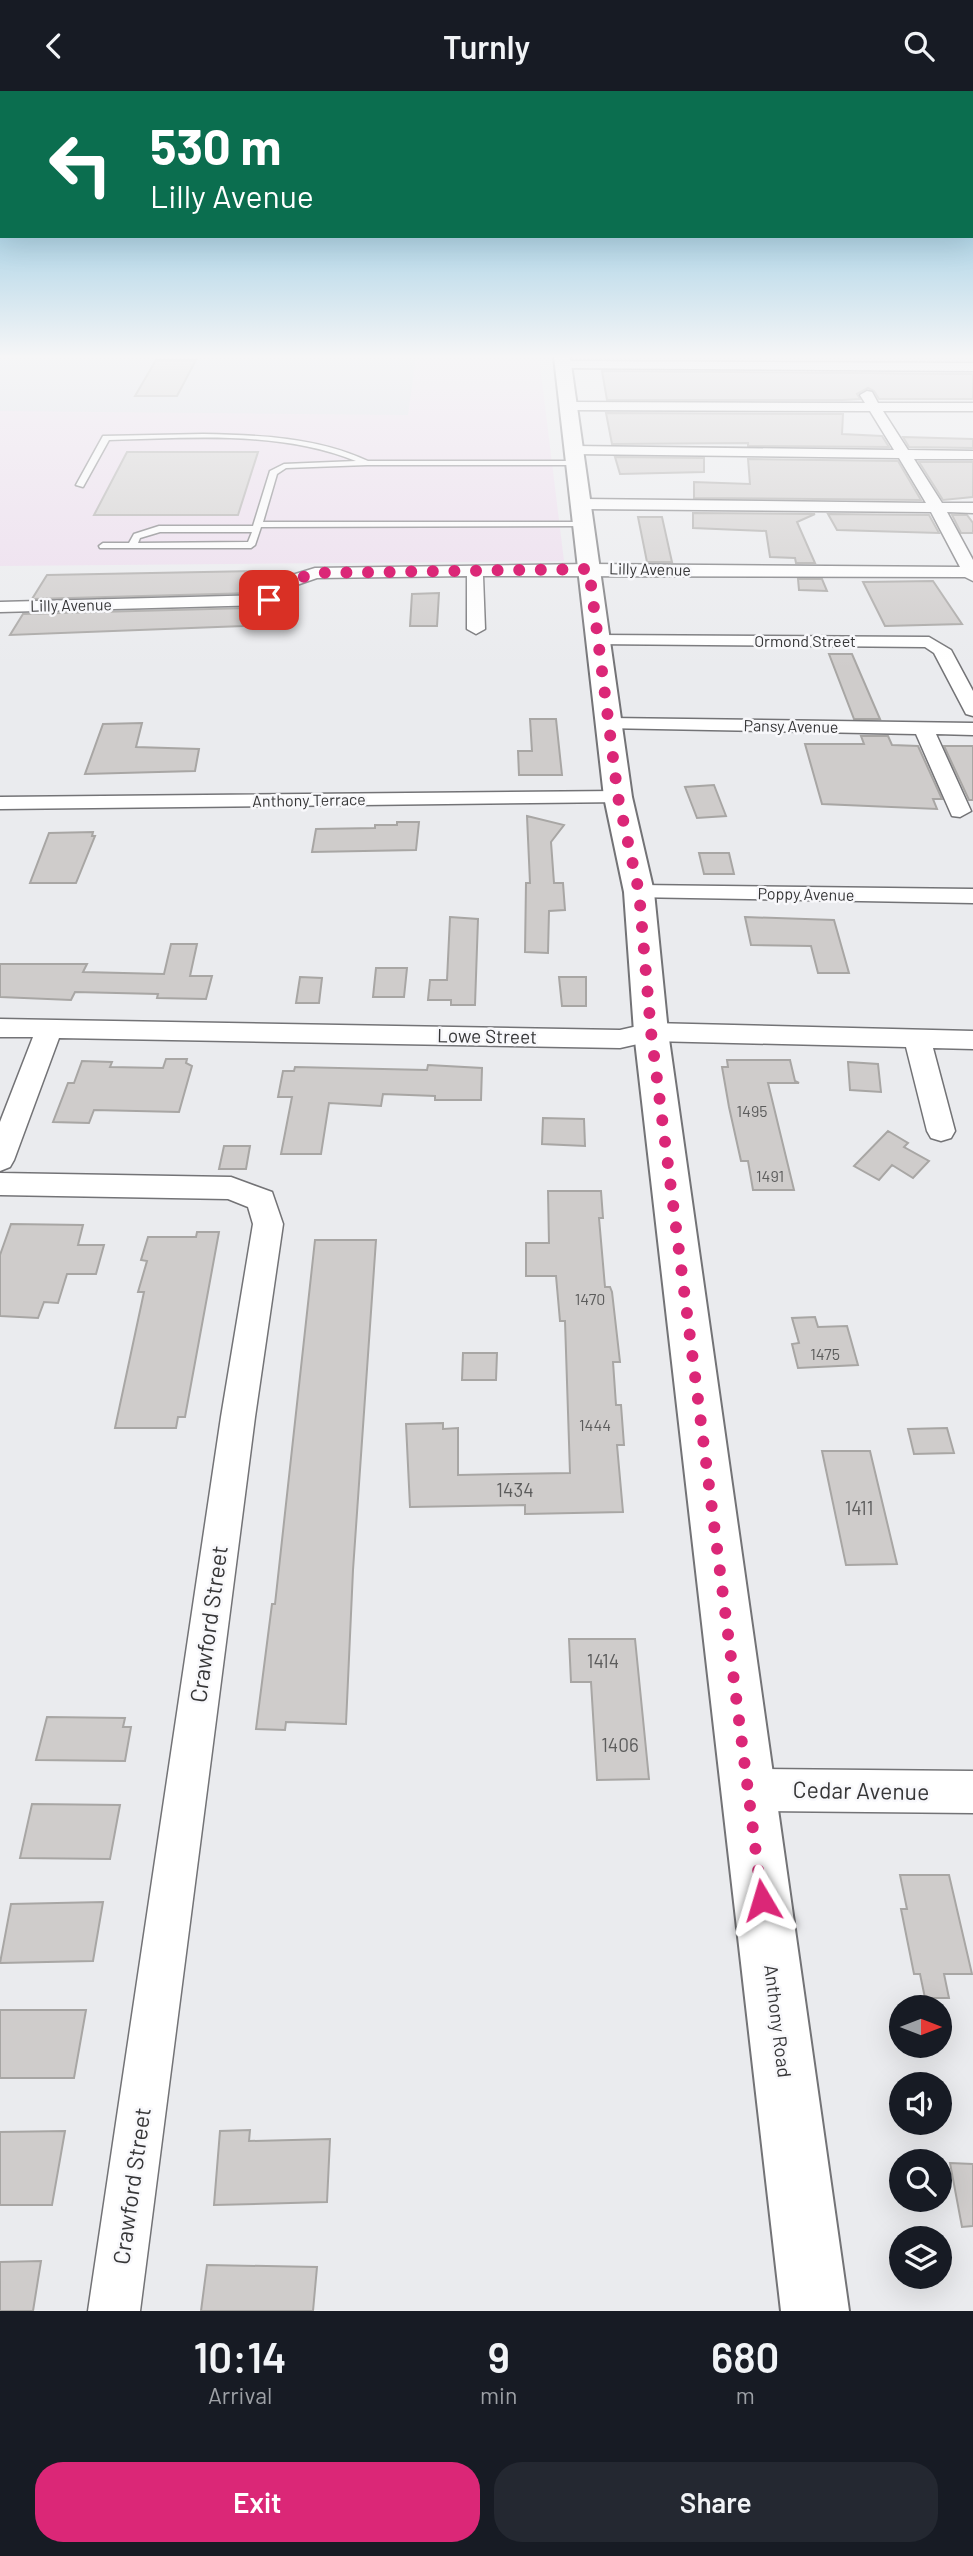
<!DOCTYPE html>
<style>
:root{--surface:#171b24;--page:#242831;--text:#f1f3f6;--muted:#9ea1a6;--accent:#db2777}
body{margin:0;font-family:Barlow,sans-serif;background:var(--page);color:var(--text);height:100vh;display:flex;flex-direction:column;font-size:26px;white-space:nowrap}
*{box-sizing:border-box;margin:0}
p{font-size:23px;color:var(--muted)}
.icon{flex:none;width:38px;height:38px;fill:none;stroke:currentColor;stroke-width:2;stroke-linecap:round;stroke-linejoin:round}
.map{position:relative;height:2220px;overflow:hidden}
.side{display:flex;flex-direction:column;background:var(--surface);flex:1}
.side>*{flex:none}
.hud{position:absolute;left:0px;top:0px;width:973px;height:147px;box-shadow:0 7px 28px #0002;background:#0b6e4f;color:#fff;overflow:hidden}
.needle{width:46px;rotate:90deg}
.controls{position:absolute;left:889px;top:1904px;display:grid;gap:14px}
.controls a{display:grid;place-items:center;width:63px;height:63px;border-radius:50%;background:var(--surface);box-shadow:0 7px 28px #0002;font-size:35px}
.pin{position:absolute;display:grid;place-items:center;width:60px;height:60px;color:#fff;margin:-30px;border-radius:14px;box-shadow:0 4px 10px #0006}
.me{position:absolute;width:77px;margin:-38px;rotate:353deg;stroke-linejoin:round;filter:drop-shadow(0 0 5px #0008)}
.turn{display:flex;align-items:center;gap:24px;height:147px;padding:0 35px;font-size:32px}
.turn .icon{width:91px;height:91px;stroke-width:2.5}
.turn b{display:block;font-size:49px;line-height:60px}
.eta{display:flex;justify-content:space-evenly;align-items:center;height:119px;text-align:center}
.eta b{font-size:42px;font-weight:600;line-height:49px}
.action{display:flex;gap:14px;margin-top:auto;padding:14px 35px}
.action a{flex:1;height:80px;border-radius:28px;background:var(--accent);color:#fff;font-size:28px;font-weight:600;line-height:80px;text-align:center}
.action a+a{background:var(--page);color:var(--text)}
header{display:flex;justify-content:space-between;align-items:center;height:91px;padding:0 35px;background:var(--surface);font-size:32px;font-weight:600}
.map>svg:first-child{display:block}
</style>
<header><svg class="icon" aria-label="back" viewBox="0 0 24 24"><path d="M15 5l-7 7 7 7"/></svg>Turnly<svg class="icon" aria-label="search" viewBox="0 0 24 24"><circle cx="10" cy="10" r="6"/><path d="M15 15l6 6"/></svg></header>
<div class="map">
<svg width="973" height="2220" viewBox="0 0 973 2220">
<rect width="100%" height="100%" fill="#eaebee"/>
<path fill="#ecdbed" d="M 0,266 L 539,266 L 564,470 L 0,475 Z"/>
<path fill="#dadde7" d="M 0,266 L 416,266 L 408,324 L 0,320 Z"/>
<path fill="#cfcccb" stroke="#a8a6a4" stroke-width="2" d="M 156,269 L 196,269 L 177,305 L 135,305 Z
M 602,280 L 973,283 L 973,308 L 879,308 L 874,300 L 868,297 L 857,303 L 860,308 L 843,309 L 607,309 Z
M 606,322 L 843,323 L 842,343 L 882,345 L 889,356 L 748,355 L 748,352 L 612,353 Z
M 903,346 L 973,348 L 973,357 L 909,356 Z
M 127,361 L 258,361 L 238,424 L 94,424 Z
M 615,366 L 704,367 L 704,381 L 620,383 Z
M 748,368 L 898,370 L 921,409 L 694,407 L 694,391 L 750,393 Z
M 919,371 L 973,371 L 973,406 L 943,409 Z
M 693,422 L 815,423 L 797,431 L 815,472 L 796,472 L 795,467 L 770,466 L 766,440 L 693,437 Z
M 828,423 L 929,424 L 939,442 L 837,439 Z
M 952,424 L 967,424 L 973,432 L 973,442 L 961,442 Z
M 638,426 L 662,426 L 672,471 L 647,471 Z
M 260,480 L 253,502 L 32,508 L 47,484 Z
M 798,488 L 822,488 L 827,500 L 799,499 Z
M 933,490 L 962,533 L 885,535 L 863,491 Z
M 439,502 L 437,535 L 410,535 L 412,503 Z
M 248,517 L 243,535 L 10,544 L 23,523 Z
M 829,563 L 852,563 L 880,628 L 854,628 Z
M 530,628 L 556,628 L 562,684 L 519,684 L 518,660 L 532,660 Z
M 142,632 L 136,656 L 199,658 L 195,680 L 85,683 L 103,633 Z
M 861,645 L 888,645 L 892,654 L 918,655 L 942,708 L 933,708 L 937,718 L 822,713 L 805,653 L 864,653 Z
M 944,655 L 973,655 L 973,709 L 969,709 Z
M 714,694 L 726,725 L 697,727 L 685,696 Z
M 527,725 L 564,734 L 551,751 L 554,792 L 563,792 L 565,819 L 549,820 L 548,862 L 525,861 L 526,792 L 530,792 Z
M 397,731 L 419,731 L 416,759 L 312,761 L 316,738 L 375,737 L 375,734 L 397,734 Z
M 93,741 L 92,745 L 95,745 L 76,792 L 30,792 L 49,742 Z
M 699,762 L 729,762 L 734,783 L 704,783 Z
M 450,826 L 478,828 L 475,914 L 451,914 L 451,909 L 428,909 L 430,889 L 447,889 Z
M 745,826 L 834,829 L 849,882 L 818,882 L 811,855 L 751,854 Z
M 171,853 L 197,853 L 190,885 L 212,885 L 206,908 L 157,907 L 158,903 L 75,901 L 71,909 L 0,906 L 0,873 L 87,873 L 83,881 L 164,883 Z
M 376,877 L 407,877 L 404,906 L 373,906 Z
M 300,886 L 322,887 L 319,912 L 296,912 Z
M 559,886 L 586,886 L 586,915 L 562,915 Z
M 166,968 L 187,968 L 186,972 L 192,975 L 179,1021 L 94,1019 L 89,1032 L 53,1031 L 68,992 L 74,992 L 82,970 L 112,971 L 110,976 L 163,977 Z
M 727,969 L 790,969 L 795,990 L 799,992 L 768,992 L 794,1099 L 753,1099 L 748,1070 L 741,1070 L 729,1016 L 722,976 L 728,976 Z
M 848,971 L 878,973 L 881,1001 L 850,999 Z
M 428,974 L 482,977 L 481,1009 L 435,1009 L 435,1005 L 383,1003 L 381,1015 L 329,1012 L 321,1063 L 281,1063 L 292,1006 L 278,1006 L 283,980 L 294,980 L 295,976 L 427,979 Z
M 543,1027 L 584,1028 L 585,1055 L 542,1053 Z
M 888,1040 L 908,1052 L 904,1056 L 929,1070 L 913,1087 L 892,1074 L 879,1089 L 854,1075 Z
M 224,1055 L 250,1055 L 246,1078 L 219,1078 Z
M 548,1100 L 601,1100 L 603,1127 L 599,1127 L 605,1196 L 610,1196 L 612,1201 L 620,1271 L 613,1271 L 616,1314 L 621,1314 L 624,1354 L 617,1354 L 623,1421 L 525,1423 L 525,1414 L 410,1416 L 406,1333 L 443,1332 L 443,1338 L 458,1337 L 458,1384 L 570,1382 L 565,1230 L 560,1230 L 556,1185 L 526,1185 L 526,1152 L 549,1152 Z
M 11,1133 L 83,1134 L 78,1154 L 104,1154 L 96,1183 L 67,1183 L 58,1212 L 44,1211 L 38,1227 L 0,1225 L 0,1164 Z
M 197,1141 L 219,1141 L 185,1326 L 178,1326 L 176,1337 L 115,1337 L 144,1201 L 138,1201 L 147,1170 L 141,1169 L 148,1146 L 196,1146 Z
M 315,1149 L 376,1149 L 353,1479 L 346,1633 L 286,1631 L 285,1639 L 256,1638 L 272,1513 L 275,1513 Z
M 815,1226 L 818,1236 L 847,1235 L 858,1274 L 798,1277 L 792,1253 L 799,1252 L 792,1227 Z
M 463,1262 L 497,1262 L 496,1289 L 462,1289 Z
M 947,1337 L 954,1362 L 914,1363 L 908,1338 Z
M 822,1360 L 870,1360 L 897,1473 L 846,1474 Z
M 569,1548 L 635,1548 L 649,1688 L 597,1689 L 591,1591 L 571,1591 Z
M 47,1626 L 125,1627 L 123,1636 L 131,1636 L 125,1670 L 36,1669 Z
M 32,1713 L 120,1714 L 110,1768 L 20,1767 Z
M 900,1784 L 949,1784 L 972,1883 L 944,1883 L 949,1907 L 925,1907 L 920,1883 L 914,1883 L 901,1818 L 907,1818 Z
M 103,1811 L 93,1870 L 0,1872 L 11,1813 Z
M 0,1919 L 86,1919 L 74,1987 L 0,1987 Z
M 250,2039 L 249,2050 L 330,2048 L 327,2111 L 214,2114 L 220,2040 Z
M 65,2040 L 52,2114 L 0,2114 L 0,2041 Z
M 950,2072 L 973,2073 L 973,2135 L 962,2136 Z
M 41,2170 L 33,2220 L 0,2220 L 0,2171 Z
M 207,2174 L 317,2176 L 313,2220 L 201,2220 Z"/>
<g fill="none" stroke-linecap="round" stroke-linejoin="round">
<g stroke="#737376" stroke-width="3">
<path id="lane" d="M 203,343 C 259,344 316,346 368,370 L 576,370 L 580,372 L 576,374 L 367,374 L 286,377 L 277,383 L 263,431 L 584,431 L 588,433 L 584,435 L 261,436 L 255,454 L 251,457 L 100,457 L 99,455 L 103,452 L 129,452 L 134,443 L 159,435 L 253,435 L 270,380 L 284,373 L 356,370 C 279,339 190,347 109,349 L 83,396 L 76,394 L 103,345 ZM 160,441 L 252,441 L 248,451 L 138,452 L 140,447 Z"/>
</g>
<g stroke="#737376" stroke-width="3">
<path id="street" d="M 563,270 L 973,272 L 973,280 L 559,277 L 559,271 Z
M 867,300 L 872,301 L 878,312 L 973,312 L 973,320 L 883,320 L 908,359 L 973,360 L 973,368 L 914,368 L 942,412 L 973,412 L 973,422 L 947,421 L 973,469 L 973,490 L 965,486 L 483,485 L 485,538 L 476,543 L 467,538 L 467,485 L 317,487 L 291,496 L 275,513 L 269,514 L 0,521 L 0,511 L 264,504 L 279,488 L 315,477 L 589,473 L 960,476 L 931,421 L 582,418 L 574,413 L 582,408 L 926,412 L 899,367 L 574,363 L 567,359 L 574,355 L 894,359 L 870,320 L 569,319 L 562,315 L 569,311 L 865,312 L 860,304 Z
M 598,544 L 929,546 L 951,559 L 973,600 L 973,625 L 966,623 L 934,562 L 925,556 L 592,553 L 589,549 Z
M 610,627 L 973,632 L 973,644 L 936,643 L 971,720 L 960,726 L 952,725 L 916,643 L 603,637 L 600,633 L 603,629 Z
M 618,700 L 629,706 L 626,711 L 0,718 L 0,706 Z
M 639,794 L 973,798 L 973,812 L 631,806 L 627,801 L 631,796 Z
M 0,928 L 620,939 L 651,932 L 973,940 L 973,958 L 933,957 L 955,1040 L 951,1047 L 941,1050 L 931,1047 L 927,1040 L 906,956 L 651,950 L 620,957 L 59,947 L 14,1069 L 10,1076 L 0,1080 L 0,1031 L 33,946 L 0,946 Z
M 0,1082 L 231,1086 L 272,1101 L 283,1133 L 255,1326 L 140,2220 L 88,2220 L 221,1326 L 253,1133 L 248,1116 L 228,1108 L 0,1104 Z
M 748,1678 L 973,1680 L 973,1722 L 748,1720 L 733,1714 L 727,1699 L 733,1684 Z"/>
</g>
<g stroke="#737376" stroke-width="4">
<path id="secondary" d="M 554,266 L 570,266 L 632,706 L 654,801 L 668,941 L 849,2220 L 781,2220 L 634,941 L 624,801 L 604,706 Z"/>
</g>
<use href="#lane" fill="#fff" fill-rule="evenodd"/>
<use href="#street" fill="#fff" fill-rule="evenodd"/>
<use href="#secondary" fill="#fff" fill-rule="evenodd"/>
</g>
<linearGradient id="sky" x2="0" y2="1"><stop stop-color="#60b0d5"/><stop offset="0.46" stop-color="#f6f6f7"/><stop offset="1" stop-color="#f6f6f7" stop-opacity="0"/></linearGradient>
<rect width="973" height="577" fill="url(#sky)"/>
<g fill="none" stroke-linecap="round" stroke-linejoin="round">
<path stroke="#db2777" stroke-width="12" stroke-dasharray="0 21.6" d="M 269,509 L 285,492 L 315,482 L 589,478 L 618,706 L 639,801 L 651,941 L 762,1809"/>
</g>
<g text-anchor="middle" stroke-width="5" stroke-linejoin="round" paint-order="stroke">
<g font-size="16" fill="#363637" stroke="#f8f8fb">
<text transform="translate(650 478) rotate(1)" y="6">Lilly Avenue</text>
<text transform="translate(71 514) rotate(-1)" y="6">Lilly Avenue</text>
<text x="805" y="556">Ormond Street</text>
<text transform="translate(791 635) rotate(1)" y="6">Pansy Avenue</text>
<text transform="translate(309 709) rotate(-1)" y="6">Anthony Terrace</text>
<text transform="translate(806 803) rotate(1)" y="6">Poppy Avenue</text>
</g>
<g font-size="16" fill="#5c5c5c">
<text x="752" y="1026">1495</text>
<text x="770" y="1091">1491</text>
<text x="590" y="1214">1470</text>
<text x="825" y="1269">1475</text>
<text x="595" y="1340">1444</text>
</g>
<g font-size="19" fill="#363637" stroke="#f8f8fb">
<text transform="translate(487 945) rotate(1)" y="7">Lowe Street</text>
<text transform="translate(778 1930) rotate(83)" y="7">Anthony Road</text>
</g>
<g font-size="19" fill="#5c5c5c">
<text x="515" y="1406">1434</text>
<text x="859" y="1424">1411</text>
<text x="603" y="1577">1414</text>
<text x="620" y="1661">1406</text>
</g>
<g font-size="23" fill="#363637" stroke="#f8f8fb">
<text transform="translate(209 1533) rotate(-82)" y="8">Crawford Street</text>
<text transform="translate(861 1700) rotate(1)" y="8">Cedar Avenue</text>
<text transform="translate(132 2095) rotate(-82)" y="8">Crawford Street</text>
</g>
</g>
</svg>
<div class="controls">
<a><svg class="needle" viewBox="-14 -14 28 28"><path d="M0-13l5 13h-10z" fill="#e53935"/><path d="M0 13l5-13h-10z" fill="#9ea1a6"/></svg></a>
<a><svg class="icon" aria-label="sound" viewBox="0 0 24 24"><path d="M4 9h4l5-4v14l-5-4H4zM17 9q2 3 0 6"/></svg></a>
<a><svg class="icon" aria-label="search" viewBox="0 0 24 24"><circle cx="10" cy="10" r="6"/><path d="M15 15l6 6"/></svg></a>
<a><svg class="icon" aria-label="layers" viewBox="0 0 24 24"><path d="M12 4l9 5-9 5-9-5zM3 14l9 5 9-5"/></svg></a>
</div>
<div class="pin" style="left:269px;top:509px;background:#d93025"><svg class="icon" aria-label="arrive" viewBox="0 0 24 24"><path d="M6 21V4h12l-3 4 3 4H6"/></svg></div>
<svg class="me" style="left:762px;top:1809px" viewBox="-20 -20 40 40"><path d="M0-17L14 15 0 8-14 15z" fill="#db2777" stroke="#fff" stroke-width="4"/></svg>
<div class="hud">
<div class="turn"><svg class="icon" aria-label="left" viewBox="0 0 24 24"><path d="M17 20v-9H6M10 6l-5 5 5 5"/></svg><div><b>530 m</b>Lilly Avenue</div></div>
</div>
</div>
<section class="side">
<div class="eta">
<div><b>10:14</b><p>Arrival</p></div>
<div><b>9</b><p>min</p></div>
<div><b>680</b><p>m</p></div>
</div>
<div class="action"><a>Exit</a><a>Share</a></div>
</section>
